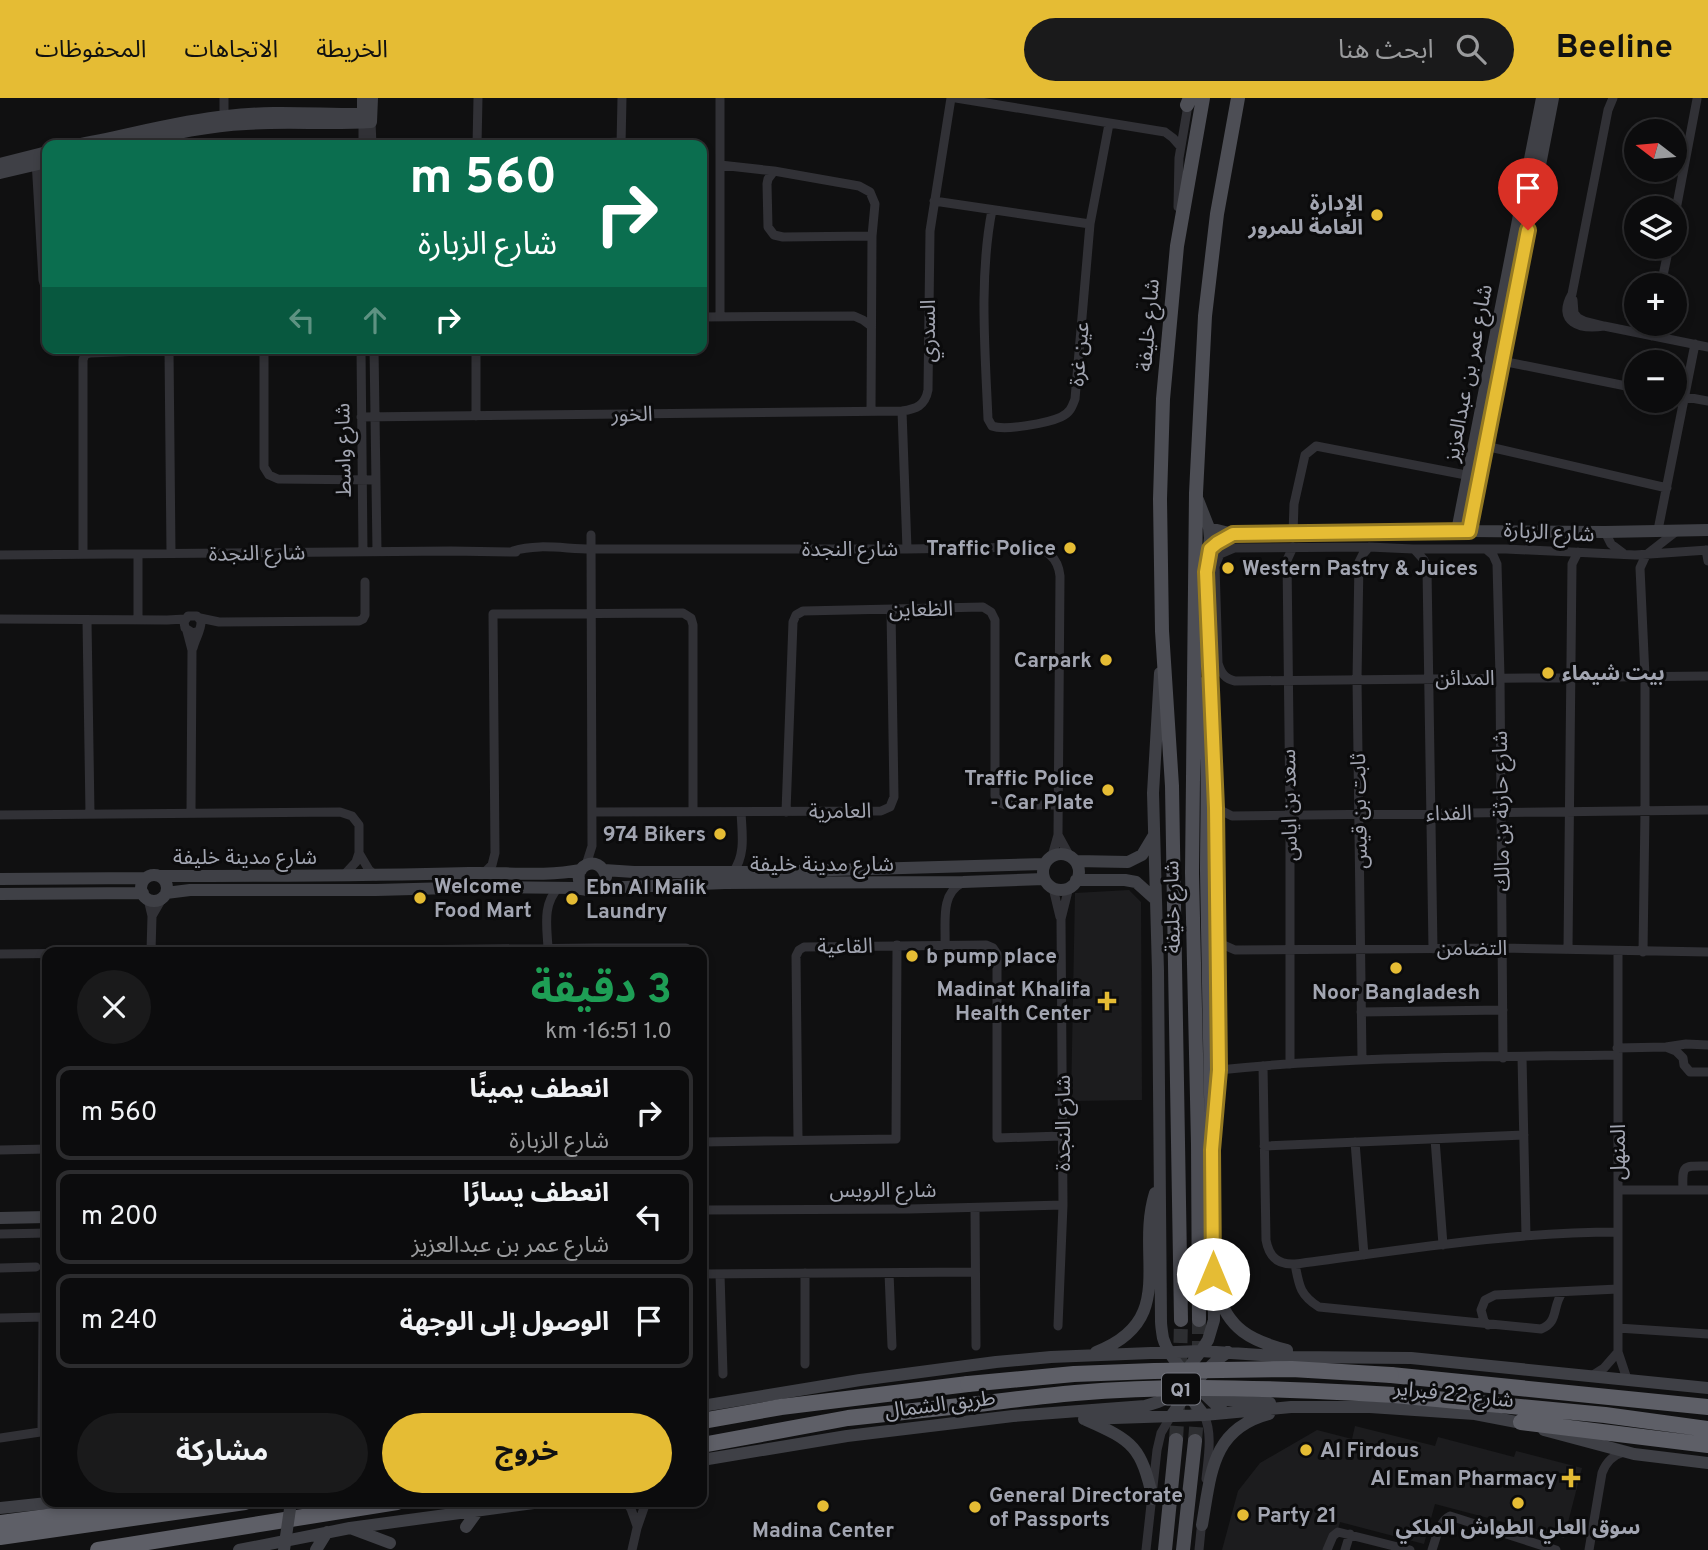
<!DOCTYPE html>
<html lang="ar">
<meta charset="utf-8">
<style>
:root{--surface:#0c0c0d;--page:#1a1a1b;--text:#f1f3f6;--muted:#9a9b9d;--line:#2c2c2e;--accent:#e5bc34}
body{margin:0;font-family:Overpass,"Noto Sans Arabic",sans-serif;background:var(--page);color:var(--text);direction:rtl;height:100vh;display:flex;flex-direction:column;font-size:26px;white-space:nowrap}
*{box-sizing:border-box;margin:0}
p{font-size:23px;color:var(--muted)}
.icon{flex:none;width:38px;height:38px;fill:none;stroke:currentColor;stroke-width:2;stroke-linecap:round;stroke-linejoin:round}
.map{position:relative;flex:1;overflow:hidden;direction:ltr}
.details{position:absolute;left:42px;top:849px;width:665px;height:560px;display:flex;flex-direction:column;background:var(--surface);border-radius:14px;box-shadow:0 4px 10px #0003,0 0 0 2px var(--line);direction:rtl}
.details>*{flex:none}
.top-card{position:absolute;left:42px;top:42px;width:665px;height:214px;border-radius:14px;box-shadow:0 4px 10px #0003,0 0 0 2px var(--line);direction:rtl;background:#0b6e4f;color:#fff;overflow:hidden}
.needle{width:46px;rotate:286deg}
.fabs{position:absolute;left:1624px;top:21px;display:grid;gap:14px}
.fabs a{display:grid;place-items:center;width:63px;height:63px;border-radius:50%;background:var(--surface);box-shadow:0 4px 10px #0003,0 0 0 2px var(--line);font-size:35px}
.pin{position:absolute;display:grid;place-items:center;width:60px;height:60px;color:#fff;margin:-72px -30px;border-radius:50% 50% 50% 0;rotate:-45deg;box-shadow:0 0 7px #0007}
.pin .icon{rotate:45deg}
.me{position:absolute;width:77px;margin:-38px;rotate:0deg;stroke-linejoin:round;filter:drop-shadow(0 0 5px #0008)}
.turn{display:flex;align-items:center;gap:24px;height:147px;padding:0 35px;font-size:32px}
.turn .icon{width:91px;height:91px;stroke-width:2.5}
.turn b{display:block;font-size:49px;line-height:60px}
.lanes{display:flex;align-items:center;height:66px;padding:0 35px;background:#0003;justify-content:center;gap:35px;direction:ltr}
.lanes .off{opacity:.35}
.round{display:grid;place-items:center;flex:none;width:74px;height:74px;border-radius:37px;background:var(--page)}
.headline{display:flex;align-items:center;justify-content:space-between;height:119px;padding:0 35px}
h1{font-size:42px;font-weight:700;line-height:52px;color:#1e9e55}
.cta{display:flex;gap:14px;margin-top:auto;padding:14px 35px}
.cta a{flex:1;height:80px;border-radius:42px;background:var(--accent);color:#111;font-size:28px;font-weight:700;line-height:80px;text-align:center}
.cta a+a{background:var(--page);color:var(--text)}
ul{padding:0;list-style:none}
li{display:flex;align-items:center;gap:21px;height:94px;margin:0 14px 10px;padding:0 21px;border:4px solid var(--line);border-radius:14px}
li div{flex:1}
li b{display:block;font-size:26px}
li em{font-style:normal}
header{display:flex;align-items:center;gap:42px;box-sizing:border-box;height:98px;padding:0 35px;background:var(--accent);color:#111}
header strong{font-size:33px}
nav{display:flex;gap:38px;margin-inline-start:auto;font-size:24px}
.search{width:490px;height:63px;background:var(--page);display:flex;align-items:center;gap:18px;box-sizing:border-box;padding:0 24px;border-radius:38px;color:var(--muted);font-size:26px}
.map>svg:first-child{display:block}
</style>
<header>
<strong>Beeline</strong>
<div class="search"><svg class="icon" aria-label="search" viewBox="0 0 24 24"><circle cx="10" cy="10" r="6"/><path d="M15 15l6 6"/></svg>ابحث هنا</div>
<nav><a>الخريطة</a><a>الاتجاهات</a><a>المحفوظات</a></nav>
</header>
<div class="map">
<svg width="1708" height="1452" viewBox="0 0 1708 1452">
<rect width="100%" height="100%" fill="#101011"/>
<path fill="#1c1c1e" d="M 1129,792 L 1141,804 L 1142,1002 L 1071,1003 L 1075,795 Z
M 1355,1328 L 1435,1348 L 1438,1339 L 1514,1359 L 1516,1353 L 1582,1370 L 1564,1440 L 1435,1406 L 1424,1446 L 1340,1424 L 1332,1452 L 1222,1452 L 1238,1393 L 1260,1365 L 1317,1332 L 1352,1341 Z"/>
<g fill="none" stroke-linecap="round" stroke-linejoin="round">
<path stroke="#2d2e31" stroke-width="14" stroke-dasharray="14 7" stroke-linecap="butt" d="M 1199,1222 L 1199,1261
M 1180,1266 L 1181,1222
M 1176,1342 L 1178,1307
M 1195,1343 L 1198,1306"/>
<path stroke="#313136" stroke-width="9" d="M 224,0 L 224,22
M 720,0 L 720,219
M 956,0 L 1165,34 L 1173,40 L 1180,48
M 371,24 L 372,47
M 363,47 L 363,24
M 477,47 L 478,0
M 555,47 L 621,44
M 621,47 L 622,0
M 36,62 L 43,182 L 47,195
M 720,67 L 774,73 L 859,88 L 870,94 L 875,106 L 872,138 L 871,313
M 774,73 L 768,81 L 767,86 L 768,129 L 774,137 L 783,139 L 872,138
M 934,103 L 1090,126
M 1178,109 L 1179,60 L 1187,13 L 1187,5
M 992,112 C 979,179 985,252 988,321 L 992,328 C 1005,333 1048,325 1061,319 C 1070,315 1072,309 1075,301 L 1090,126 L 1109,26
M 1675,117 L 1697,1
M 1661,187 L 1669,149
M 1573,202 L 1574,215 L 1578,220 L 1584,223 L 1604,228 L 1708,249
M 702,219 L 854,218 L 863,222 L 871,228
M 1604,228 C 1580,232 1556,224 1572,196 L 1608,12 L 1613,0
M 1652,238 L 1654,226
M 264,250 L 264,369 L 269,377 L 278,381 L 376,382
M 361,250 L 363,454
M 374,250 L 377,453
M 169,252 L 171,455
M 1497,262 L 1636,290
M 1675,297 L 1708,303
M 902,313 L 907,451
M 476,318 L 476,250
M 361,319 L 902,313 C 916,311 925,308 928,292 L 930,133 L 951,0
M 1481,347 L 1667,390
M 1658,432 L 1695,246
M 1605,434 L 1611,446 L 1623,455
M 1293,436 L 1294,406 L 1305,357 L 1316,348 L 1471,378
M 1414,451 L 1424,462 L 1427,472 L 1433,851
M 1486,451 L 1493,457 L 1497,466 L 1500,579 L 1503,960
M 1706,452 L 1708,463
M 1708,452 L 1635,457 L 1506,451 L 1413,451 L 1369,449 L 1234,450 L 1220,456 L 1215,468 L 1218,565 C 1221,575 1225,581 1235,583 L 1708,578
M 513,453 C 538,445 565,451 591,451 L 907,451 L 1028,449 C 1046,450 1058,459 1060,478 L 1058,737 L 1052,758
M 83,456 L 83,262 L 85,256 L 90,255 L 169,252 L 264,251
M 0,457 L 451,453 L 516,454
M 200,520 L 219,524 L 359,523 L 363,521 L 365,517 L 365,484
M 0,521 L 167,522 L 185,521
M 87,522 L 90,716
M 138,522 L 138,456
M 187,533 L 192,552 L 191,715
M 193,550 C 195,541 202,531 201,523 L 197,518 L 188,518 L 184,524 L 185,530 L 193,535 L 199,533
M 1216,710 L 1232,718 L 1708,712
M 592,714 L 881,713 L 890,709 L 894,699 L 891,512
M 786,714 L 793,524 L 796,517 L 803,513 L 983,509 L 991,514 L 995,522 L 995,698 L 999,704 L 1005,707 L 1059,707
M 0,717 L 340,714 L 352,718 L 359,727 L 359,755 L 356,764 L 344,777
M 1058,737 L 1069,757
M 359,755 L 369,772 L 376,778
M 586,767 L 592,748 L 591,437
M 733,774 C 746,757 742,735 741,714
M 484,775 L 492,767 L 495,755 L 493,516 L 683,515 L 691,520 L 693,527 L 693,713
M 1053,790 L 1060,819
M 148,801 L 152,818 L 151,853
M 152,818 L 163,799
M 1217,844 L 1235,852 L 1502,850 L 1708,854
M 945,846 C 946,825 940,796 962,785
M 548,850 C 547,829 542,806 559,789
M 1568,851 L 1572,466 L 1578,454
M 1618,853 L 1618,1254 L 1627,1281
M 1643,854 L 1645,713 L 1645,578 L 1640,470 L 1646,457 L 1678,432
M 0,856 L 595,850 L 686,850 L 693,854
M 1361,914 L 1503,912
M 1666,949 L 1676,953 L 1683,960 L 1684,967 L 1690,974 L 1708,974
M 1617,950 L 1666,949 L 1686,946 L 1708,947
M 1522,959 L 1526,1138
M 1362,962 L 1357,581 L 1359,464 L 1363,456 L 1369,449
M 1290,966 L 1290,717 L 1287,462 L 1293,449
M 1263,968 L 1266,1142 C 1269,1159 1278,1167 1295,1166 C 1403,1152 1510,1134 1618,1134
M 1219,972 C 1351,958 1485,959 1617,957
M 798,1041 L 796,858 L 799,852 L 804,849 L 986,847 L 993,850 L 997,856 L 997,1040 L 1062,1038
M 1435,1041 L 1443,1147
M 702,1044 L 896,1041 L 897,847
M 1355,1044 L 1364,1157
M 1264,1048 L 1524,1037
M 0,1052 L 47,1051
M 1708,1068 C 1683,1068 1682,1066 1683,1092 L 1708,1092
M 1618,1092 L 1683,1092
M 975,1110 L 976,1248
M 702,1112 L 909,1111 L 1063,1107
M 0,1136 L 47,1135
M 1295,1166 C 1299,1188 1300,1197 1319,1209 L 1541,1231 C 1559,1224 1552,1209 1562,1195
M 0,1170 L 36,1169
M 805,1175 L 805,1266
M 889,1175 L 892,1248
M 702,1176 L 975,1174
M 720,1176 L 723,1276
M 0,1220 L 46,1219
M 1488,1227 L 1484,1223 L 1481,1212 L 1485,1202 L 1495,1197 L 1618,1191
M 1058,1228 L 1063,1107 L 1061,821 L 1069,789
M 1618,1230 L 1708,1236
M 1593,1277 L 1604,1270 L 1618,1254
M 1204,1317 C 1213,1336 1208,1360 1206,1381
M 42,1334 L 43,1220
M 0,1340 L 47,1333
M 626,1404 L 631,1411 L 637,1428
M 632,1452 L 637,1430 L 646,1404
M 1146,1452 L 1157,1352 L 1161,1335 L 1171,1318
M 1199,1452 L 1202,1422
M 1327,1452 L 1333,1438 L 1338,1434 L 1410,1452
M 1345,1452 L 1350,1436
M 1432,1452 C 1436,1441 1439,1423 1450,1418 L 1556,1452
M 1589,1452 L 1602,1375 C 1606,1364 1613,1357 1624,1354"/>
<path stroke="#3f4046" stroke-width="12" d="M 363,0 L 363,24
M 75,47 C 126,38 176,23 227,18 C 275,12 323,17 371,16
M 122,47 C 163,38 204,28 246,26 C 288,23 330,27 371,24 L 372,0
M 0,66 L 47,54
M 0,75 L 47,64
M 1198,402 L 1209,430 L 1210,440 L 1206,475 L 1216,710 L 1219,972 L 1216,1011
M 1209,430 L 1233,436 L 1469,433 L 1605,434 L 1708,432
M 1457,433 L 1542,0
M 1469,433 L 1553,0
M 1160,575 L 1153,695 L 1158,873 L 1161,1223 C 1161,1228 1162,1234 1163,1240 C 1170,1265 1205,1297 1224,1314
M1043 774a18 18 0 1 1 36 0a18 18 0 1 1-36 0Z
M 1076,763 L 1128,764 L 1142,757 L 1154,737
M 604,772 L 634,774 L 762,774 L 1044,766
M141 790a13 13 0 1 1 26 0a13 13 0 1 1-26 0Z
M 160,778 C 263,778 366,778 469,775 C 506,774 544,779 581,772
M 0,781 L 145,780
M 1076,782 L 1125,782 L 1136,784 L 1156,802
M 583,790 C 567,769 600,753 606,779
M 166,795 L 190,792 L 376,792 L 488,789 L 575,790 L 594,793 L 601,790 L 725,785 L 963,784 L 1044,781
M 0,796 L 143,795
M 0,1120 L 47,1119
M 1217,1193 C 1228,1231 1251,1243 1287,1252
M 1096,1254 C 1179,1222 1135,1159 1155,1095
M 1183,1290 L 1204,1317
M 1210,1293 C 1221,1307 1253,1303 1270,1305
M 702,1308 L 860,1282 L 996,1264 L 1051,1259 L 1201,1253 L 1289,1259 L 1411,1260 L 1708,1290
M 1171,1318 C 1188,1294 1204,1270 1228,1254
M 1084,1321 L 1204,1317 L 1291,1309 L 1370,1309 L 1475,1316 L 1527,1326
M 1086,1322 C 1134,1343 1141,1349 1153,1401
M 1544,1332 L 1634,1356 L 1708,1365
M 702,1362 L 847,1338 L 1013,1318 L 1145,1308 L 1158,1304 L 1165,1301 L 1201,1253 L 1208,1242 L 1214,1222 L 1213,1043
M 0,1410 L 57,1404
M 1202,1427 C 1211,1377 1211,1331 1269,1316
M 466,1429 L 479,1411
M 350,1430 L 390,1445
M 239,1452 L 350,1430 L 541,1404
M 316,1452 L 327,1434"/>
<path stroke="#4d4e55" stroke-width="14" d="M 1187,7 L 1190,0
M 1200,586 C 1211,647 1207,711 1207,773 C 1208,866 1210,959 1212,1052
M 1181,1222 L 1172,688 L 1162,533 L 1160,401 L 1163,301 L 1177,148 L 1203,0
M 1199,1222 L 1198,1046 L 1192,775 L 1196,395 L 1205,218 L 1217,116 L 1238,0
M 1165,1452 L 1176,1342
M 1183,1452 L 1195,1343"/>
<path stroke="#5e5f67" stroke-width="16" d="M 1391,1277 L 1708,1309
M 1394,1297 L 1605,1317 L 1708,1331
M 702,1323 L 781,1309 L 968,1286
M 1521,1324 L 1708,1347
M 702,1347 L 848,1320 L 969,1307
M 0,1425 L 162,1404
M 0,1439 L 245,1404
M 98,1452 L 397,1404"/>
<path stroke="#3f4046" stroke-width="12" d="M 284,1452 L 291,1404"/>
<path stroke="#5e5f67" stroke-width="16" d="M 968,1286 L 1074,1276 L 1154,1273 L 1292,1271 L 1391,1277
M 969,1307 C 1004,1303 1040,1298 1075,1295 C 1181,1286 1288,1291 1394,1297"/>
</g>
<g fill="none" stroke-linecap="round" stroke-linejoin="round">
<g stroke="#957a22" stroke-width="18">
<path id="route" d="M 1213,1176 L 1212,1052 L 1219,972 L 1216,710 L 1206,474 L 1210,451 L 1217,445 L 1233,436 L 1469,433 L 1528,132"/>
</g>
<use href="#route" stroke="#e5bc34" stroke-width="12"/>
</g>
<g fill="#e5bc34" stroke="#0b0b0c" stroke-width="2.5">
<circle cx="1377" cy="117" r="7"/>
<circle cx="1070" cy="450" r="7"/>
<circle cx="1228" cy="470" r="7"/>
<circle cx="1106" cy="562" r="7"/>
<circle cx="1548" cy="575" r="7"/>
<circle cx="1108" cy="692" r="7"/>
<circle cx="720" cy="736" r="7"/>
<circle cx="420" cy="800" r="7"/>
<circle cx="572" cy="801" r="7"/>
<circle cx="912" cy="858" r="7"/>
<circle cx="1396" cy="870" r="7"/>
<path d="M1103.5 892.5h7v7h7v7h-7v7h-7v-7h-7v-7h7z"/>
<circle cx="1306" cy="1352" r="7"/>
<path d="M1567.5 1369.5h7v7h7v7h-7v7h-7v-7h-7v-7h7z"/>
<circle cx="1518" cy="1405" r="7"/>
<circle cx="823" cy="1408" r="7"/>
<circle cx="975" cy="1409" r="7"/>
<circle cx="1243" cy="1417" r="7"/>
</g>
<g text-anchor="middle" stroke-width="6" stroke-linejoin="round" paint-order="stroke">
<rect fill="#0b0b0c" stroke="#757780" stroke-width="2" x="1162" y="1275.5" width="38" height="31" rx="5"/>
<g font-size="19" font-weight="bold" fill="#a2a5b1">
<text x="1181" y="1298">Q1</text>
</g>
<g font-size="21" font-weight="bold" fill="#a2a5b1" stroke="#0b0b0c" text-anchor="start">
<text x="1363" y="112" text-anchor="end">الإدارة<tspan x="1363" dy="24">العامة للمرور</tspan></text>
<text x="1056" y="457" text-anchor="end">Traffic Police</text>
<text x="1242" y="477">Western Pastry &amp; Juices</text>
<text x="1092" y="569" text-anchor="end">Carpark</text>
<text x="1562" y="582">بيت شيماء</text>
<text x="1094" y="687" text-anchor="end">Traffic Police<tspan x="1094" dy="24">- Car Plate</tspan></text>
<text x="706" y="743" text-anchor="end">974 Bikers</text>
<text x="434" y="795">Welcome<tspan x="434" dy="24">Food Mart</tspan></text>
<text x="586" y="796">Ebn Al Malik<tspan x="586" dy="24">Laundry</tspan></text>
<text x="926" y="865">b pump place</text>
<text x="1091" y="898" text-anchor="end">Madinat Khalifa<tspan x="1091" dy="24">Health Center</tspan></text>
<text x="1396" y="901" text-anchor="middle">Noor Bangladesh</text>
<text x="1320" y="1359">Al Firdous</text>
<text x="1557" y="1387" text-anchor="end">Al Eman Pharmacy</text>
<text x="989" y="1404">General Directorate<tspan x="989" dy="24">of Passports</tspan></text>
<text x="1257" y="1424">Party 21</text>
<text x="1518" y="1436" text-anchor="middle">سوق العلي الطواش الملكي</text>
<text x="823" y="1439" text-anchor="middle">Madina Center</text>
</g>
<g font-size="21" fill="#a2a5b1" stroke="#0b0b0c">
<text transform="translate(1148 227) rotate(-85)" y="7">شارع خليفة</text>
<text transform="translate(928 233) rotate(-90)" y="7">السدري</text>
<text transform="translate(1079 256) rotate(-85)" y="7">عين غرة</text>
<text transform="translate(1468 275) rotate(-79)" y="7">شارع عمر بن عبدالعزيز</text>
<text transform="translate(632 316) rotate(-1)" y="7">الخور</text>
<text transform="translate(343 352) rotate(-91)" y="7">شارع واسط</text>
<text transform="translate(1549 434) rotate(3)" y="7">شارع الزبارة</text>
<text x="850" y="458">شارع النجدة</text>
<text transform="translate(257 455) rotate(-1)" y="7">شارع النجدة</text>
<text transform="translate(921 511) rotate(-1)" y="7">الظعاين</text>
<text x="1465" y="587">المدائن</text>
<text transform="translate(1289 707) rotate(-91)" y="7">سعد بن اياس</text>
<text transform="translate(840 713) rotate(-1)" y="7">العامرية</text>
<text transform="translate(1359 713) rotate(-91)" y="7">ثابت بن قيس</text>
<text transform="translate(1501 713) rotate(-91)" y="7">شارع حارثة بن مالك</text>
<text transform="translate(1449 715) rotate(-1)" y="7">الفداء</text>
<text x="245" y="766">شارع مدينة خليفة</text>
<text x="822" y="773">شارع مدينة خليفة</text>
<text transform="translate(1172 809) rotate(-91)" y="7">شارع خليفة</text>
<text transform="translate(845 848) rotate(-1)" y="7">القاعية</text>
<text x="1472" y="857">التضامن</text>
<text transform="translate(1063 1025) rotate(-90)" y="7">شارع النجدة</text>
<text transform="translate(1618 1054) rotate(-90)" y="7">المنهل</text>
<text x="883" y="1099">شارع الرويس</text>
<text transform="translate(1454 1296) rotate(6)" y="7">شارع 22 فبراير</text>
<text transform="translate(940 1306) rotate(-7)" y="7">طريق الشمال</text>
</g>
</g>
</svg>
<div class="fabs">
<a><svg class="needle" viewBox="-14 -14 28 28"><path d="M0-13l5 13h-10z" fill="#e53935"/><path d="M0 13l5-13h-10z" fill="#9a9b9d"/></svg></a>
<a><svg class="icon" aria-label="layers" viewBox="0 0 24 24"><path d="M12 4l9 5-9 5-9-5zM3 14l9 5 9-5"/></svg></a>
<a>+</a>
<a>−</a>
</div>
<div class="pin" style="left:1528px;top:132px;background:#d93025"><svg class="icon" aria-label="arrive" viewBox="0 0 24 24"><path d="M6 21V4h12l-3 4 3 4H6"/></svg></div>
<svg class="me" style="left:1213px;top:1176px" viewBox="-20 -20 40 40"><circle r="19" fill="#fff"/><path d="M0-13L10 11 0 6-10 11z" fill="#e5bc34"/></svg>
<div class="top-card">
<div class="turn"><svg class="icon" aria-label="right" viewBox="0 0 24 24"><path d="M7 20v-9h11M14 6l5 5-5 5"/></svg><div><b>560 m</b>شارع الزبارة</div></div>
<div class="lanes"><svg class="icon off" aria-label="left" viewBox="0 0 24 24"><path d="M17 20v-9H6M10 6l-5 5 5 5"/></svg><svg class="icon off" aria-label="ahead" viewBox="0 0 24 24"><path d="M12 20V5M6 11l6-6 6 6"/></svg><svg class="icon" aria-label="right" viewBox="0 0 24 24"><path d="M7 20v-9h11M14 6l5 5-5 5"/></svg></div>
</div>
<section class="details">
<div class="headline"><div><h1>3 دقيقة</h1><p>1.0 km · 16:51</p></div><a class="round"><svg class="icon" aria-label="close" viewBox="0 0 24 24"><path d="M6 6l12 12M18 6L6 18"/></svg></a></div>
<ul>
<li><svg class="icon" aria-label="right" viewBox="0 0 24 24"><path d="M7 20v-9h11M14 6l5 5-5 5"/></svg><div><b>انعطف يمينًا</b><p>شارع الزبارة</p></div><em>560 m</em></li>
<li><svg class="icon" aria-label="left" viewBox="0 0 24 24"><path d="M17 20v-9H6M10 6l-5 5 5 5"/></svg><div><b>انعطف يسارًا</b><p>شارع عمر بن عبدالعزيز</p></div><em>200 m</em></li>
<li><svg class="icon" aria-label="arrive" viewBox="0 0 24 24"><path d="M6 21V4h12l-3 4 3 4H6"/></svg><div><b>الوصول إلى الوجهة</b></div><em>240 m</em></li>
</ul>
<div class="cta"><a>خروج</a><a>مشاركة</a></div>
</section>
</div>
